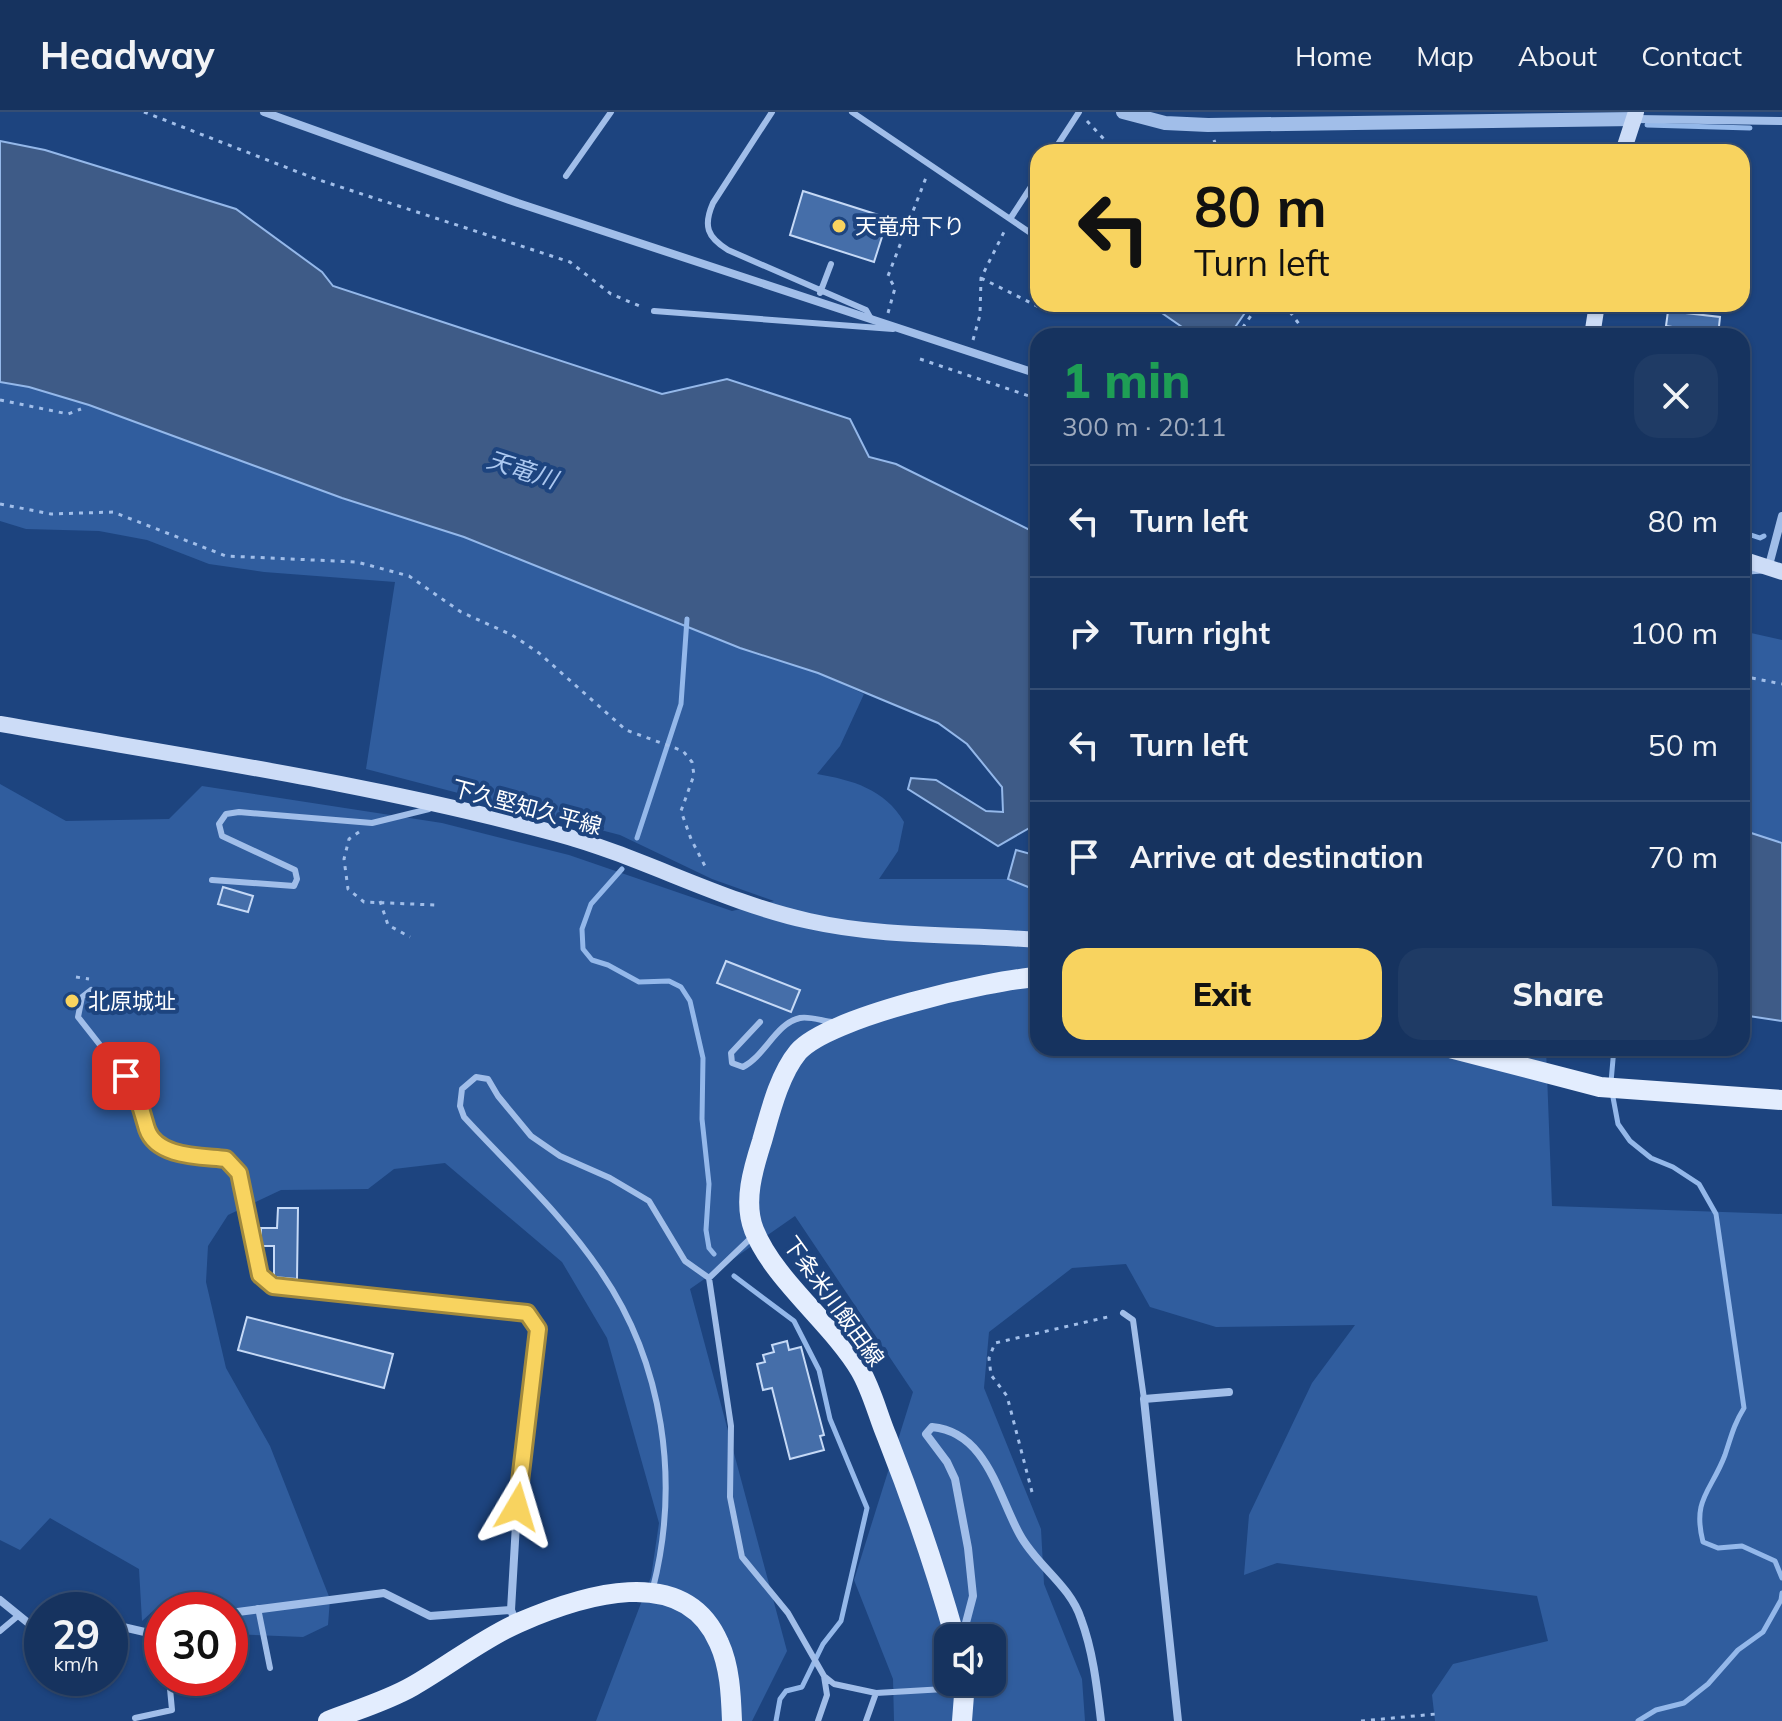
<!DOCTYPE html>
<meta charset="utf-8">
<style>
:root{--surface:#16335f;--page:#1f3b65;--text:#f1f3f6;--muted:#9eaabd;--line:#354e74;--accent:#f8d35f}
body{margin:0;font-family:Mulish,"Noto Sans JP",sans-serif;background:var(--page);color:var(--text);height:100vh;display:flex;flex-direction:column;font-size:30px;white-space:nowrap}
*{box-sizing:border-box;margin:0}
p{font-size:26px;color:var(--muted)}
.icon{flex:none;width:44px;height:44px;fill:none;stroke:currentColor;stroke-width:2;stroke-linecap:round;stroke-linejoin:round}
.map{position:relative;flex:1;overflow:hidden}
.side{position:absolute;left:1030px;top:216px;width:720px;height:728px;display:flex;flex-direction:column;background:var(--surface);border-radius:24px;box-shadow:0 2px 6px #0004,0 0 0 2px var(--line)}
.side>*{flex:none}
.hud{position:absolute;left:1030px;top:32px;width:720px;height:168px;border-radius:24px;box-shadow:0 2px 6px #0004,0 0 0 2px var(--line);background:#f8d35f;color:#111;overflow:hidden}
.buttons{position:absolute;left:934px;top:1512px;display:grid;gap:16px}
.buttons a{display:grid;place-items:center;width:72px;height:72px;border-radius:16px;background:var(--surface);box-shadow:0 2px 6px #0004,0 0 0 2px var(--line);font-size:40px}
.speed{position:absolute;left:24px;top:1480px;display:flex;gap:16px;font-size:40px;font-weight:700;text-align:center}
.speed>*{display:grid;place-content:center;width:104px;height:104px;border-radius:50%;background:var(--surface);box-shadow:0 2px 6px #0004,0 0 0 2px var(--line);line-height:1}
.speed small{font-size:20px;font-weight:400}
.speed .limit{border:12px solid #d22;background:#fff;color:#111}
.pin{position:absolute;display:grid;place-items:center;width:68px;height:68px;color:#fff;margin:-34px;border-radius:16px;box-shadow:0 4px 12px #0006}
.me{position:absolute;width:88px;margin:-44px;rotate:7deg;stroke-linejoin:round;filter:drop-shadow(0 0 6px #0008)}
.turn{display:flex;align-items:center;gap:28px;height:168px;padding:0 32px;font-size:36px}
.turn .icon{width:104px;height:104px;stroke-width:2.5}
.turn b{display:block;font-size:56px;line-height:68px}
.round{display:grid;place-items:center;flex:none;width:84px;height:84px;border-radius:24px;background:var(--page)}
.overview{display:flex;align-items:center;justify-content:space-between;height:136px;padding:0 32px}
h1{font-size:48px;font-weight:800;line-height:60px;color:#1e9e55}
.cta{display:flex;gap:16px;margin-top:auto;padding:16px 32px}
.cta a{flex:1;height:92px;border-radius:24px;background:var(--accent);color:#111;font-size:32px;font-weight:800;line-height:92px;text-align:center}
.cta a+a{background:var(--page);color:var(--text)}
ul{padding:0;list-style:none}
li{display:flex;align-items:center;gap:24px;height:112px;padding:0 32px;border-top:2px solid var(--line)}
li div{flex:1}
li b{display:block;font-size:30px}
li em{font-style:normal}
header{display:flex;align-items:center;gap:48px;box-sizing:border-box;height:112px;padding:0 40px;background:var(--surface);border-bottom:2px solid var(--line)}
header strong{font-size:38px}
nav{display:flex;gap:44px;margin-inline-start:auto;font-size:28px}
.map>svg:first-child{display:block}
</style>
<header>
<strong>Headway</strong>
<nav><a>Home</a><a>Map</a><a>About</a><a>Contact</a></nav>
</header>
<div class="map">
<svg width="1782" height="1609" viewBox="0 0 1782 1609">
<rect width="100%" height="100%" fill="#1d447f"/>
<path fill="#305d9e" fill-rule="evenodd" d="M 0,270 L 29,275 L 88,293 L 342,386 L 464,425 L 818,561 L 864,582 L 840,634 L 817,662 C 852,668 885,677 904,710 L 898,739 L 879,767 L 1008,767 L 1038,779 L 1038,936 L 1546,936 L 1552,1094 L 1782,1102 L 1782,1609 L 1435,1609 L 1432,1583 L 1453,1552 L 1548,1529 L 1537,1484 L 1277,1451 L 1244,1463 L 1249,1403 L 1312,1271 L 1355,1213 L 1216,1215 L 1150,1195 L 1126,1152 L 1072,1156 L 989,1220 L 984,1276 L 1041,1417 L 1044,1472 L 1082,1567 L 1085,1609 L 894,1609 L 893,1567 L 854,1468 L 913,1280 L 795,1104 L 690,1177 L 787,1539 L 752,1609 L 596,1609 L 651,1465 L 659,1411 L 607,1226 L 562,1150 L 445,1051 L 394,1057 L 368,1077 L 281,1078 L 228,1103 L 208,1134 L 206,1170 L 226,1256 L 270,1334 L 330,1487 L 328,1513 L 303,1525 L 230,1522 L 230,1498 L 180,1498 L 163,1490 L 142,1509 L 139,1457 L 50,1406 L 20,1438 L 0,1428 L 0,672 L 66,709 L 169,707 L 202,674 L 442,711 L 569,743 L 732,799 L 774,789 L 712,767 L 620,723 L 366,657 L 395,470 L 264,460 L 209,452 L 147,428 L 99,419 L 26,417 L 0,409 ZM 948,1526 L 992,1526 L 992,1570 L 948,1570 Z
M 1742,519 L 1782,528 L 1782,731 L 1742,718 Z"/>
<path fill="#3e5b87" stroke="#94b8ea" stroke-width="2" d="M 0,29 L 45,38 L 236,97 L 322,160 L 333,174 L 662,282 L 727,267 L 850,307 L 869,345 L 896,352 L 1038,422 L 1038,702 L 1031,715 L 998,734 L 908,677 L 911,666 L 936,668 L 986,699 L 1003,700 L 1002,675 L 967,632 L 938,611 L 818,561 L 740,536 L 464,425 L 342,386 L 89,293 L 29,275 L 0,270 Z
M 1149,192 L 1251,192 L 1229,224 L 1195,224 Z
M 1742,718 L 1782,731 L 1782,909 L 1742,903 Z
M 1016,738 L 1038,744 L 1038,779 L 1008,767 Z"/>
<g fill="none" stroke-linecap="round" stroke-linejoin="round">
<path stroke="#94b8ea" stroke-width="5" d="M 1647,13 L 1750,16
M 1742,420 L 1760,426 L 1764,424
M 637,726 L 681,592 L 687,507
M 622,757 L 591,792 L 582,817 L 583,837 L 592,848 L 608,853 L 639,870 L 669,869 L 681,875 L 690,889 L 703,946 L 702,1007 L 709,1072 L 706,1118 L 709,1136 L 714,1142
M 1611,970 L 1614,936
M 1612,980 L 1618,1012 L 1630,1029 L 1651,1046 L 1673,1055 L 1699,1072 L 1716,1102 L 1744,1296 C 1734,1312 1731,1325 1725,1343 C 1711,1380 1692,1387 1703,1430 L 1718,1436 L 1742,1434 L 1775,1449 L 1782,1466
M 734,1164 L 794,1209 L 819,1258 L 830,1307 L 867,1396 L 841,1509 L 823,1532 L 802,1575 L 786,1579 L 780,1587 L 776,1609
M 1638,1609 L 1656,1598 L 1684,1591 L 1708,1572 L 1738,1538 L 1763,1520 L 1781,1488 L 1782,1481"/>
</g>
<path fill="#456ea9" stroke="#c5d9f6" stroke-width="2" d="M 803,79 L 888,106 L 874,150 L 790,123 Z
M 1668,199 L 1720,205 L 1718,224 L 1678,224 L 1679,216 L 1666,214 Z
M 223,775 L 253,784 L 248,800 L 218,792 Z
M 726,849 L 800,878 L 791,900 L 717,871 Z
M 278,1096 L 298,1096 L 297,1167 L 274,1165 L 274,1134 L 261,1134 L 261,1116 L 277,1116 Z
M 247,1205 L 393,1242 L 384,1276 L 238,1238 Z
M 787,1229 L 789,1238 L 801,1235 L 824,1323 L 820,1324 L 824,1338 L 790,1347 L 772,1276 L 763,1278 L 757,1252 L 765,1250 L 763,1243 L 774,1240 L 772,1233 Z"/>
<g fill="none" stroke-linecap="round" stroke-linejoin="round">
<path stroke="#a1bee9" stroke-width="3" stroke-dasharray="4 6" stroke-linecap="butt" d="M 144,0 L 316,67 L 570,150 L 611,182 L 642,195
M 1087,9 L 1116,40
M 1214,28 L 1218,40
M 981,166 L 1049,200
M 1284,192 L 1308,224
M 888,201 L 895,176 L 888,164 L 927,63
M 1237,224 L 1259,192
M 973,228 L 980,203 L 981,166 L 1005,118
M 920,247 L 1038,287
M 0,288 L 68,302 L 81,297
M 1038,336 L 1034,351 L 1038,362
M 0,392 L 51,402 L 113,400 L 226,444 L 357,450 L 409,464 L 461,500 L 512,523 L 539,541 L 626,618 L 683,639 L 692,650 L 694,663 L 681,699 L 691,727 L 707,758
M 1742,564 L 1782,572
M 359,720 L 349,727 L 344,747 L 348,777 L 364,790 L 435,793
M 380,789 L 388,813 L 410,825
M 76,865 L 89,867
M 99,886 L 114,900
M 1032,1380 L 1007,1284 L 991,1263 L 989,1246 L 995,1231 L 1112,1204
M 1361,1609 L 1436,1602"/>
<path stroke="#a1bee9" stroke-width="6" d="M 772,0 L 713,91 C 703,114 707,125 728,138 L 866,198 L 871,207
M 852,0 L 1038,126
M 1053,40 L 1079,0
M 566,64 L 611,0
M 1010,107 L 1038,64
M 820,181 L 831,152
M 1137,192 L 1138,192
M 654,199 L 893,217
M 212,768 L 294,774 L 297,767 L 295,758 L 222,724 L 219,712 L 226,702 L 239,700 L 372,711 L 429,697
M 91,878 L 82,885 L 78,905 L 137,980 L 148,1022 L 178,1042 L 226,1047 L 239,1061 L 260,1163
M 760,910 L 731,941 L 732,951 L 743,955 C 765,944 776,911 800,906 C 809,904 823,909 832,910
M 709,1166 L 731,1314 L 730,1385 L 742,1445 L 788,1501 L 824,1564 L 834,1572 L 876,1581 L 962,1576
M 1123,1201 L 1133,1208 L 1144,1287
M 653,1476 C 680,1370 664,1252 601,1160 C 563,1103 510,1055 464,1005 L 460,994 L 462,977 L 476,965 L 488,967 L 498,984 L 531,1024 L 560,1044 L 610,1066 L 649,1089 L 685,1149 L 709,1166 L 753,1124
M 258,1496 L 270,1556
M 0,1519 L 19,1503
M 135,1606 L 172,1598 L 169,1566
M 818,1609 L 827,1583 L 824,1564
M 866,1609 L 876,1581"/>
<path stroke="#a1bee9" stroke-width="8" d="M 264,0 L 518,91 L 1038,262
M 1635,7 L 1782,9
M 1742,459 L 1768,457 L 1782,404
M 260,1163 L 273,1174 L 527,1201 L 538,1217 L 517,1395 L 511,1498 L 516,1511
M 0,1488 L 32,1514 L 42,1516
M 230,1501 L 384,1481 L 430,1504 L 511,1498
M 110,1512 L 162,1524
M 962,1526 L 973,1484 L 968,1436 L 955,1367 L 947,1350 L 926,1322 L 932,1315 C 987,1320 998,1384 1020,1423 C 1037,1454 1070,1473 1081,1507 C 1093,1539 1097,1575 1101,1609
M 1178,1609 L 1144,1287 L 1229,1280"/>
<path stroke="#a1bee9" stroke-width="14" d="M 1123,0 L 1165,11 L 1208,13 L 1635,7"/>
<path stroke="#ccdcf7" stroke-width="16" d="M 1623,40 L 1636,0
M 1592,224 L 1597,192
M 1742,447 L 1782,460
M 0,612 C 186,645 375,672 558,722 C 643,745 722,790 809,809 C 885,826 962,822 1038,828"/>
<path stroke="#e3edfe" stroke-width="20" d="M 1450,936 L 1600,975 L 1782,988
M 955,1526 C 936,1458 913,1391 887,1325 C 878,1304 872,1278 860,1258 C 832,1211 774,1168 754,1118 C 743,1090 753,1057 762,1029 C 770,1001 779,963 798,940 C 828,905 990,868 1038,865
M 328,1609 C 356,1598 387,1589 413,1574 C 448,1554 482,1527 518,1511 C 580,1484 684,1449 719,1531 C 730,1555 731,1583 732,1609
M 962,1609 L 965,1570"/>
</g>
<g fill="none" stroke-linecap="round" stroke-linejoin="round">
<g stroke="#a1893e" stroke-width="20">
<path id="route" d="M 126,964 C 138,982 141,997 147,1017 C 157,1046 202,1044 226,1047 L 239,1061 L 260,1163 L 273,1174 L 527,1201 L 538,1217 L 517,1395"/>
</g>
<use href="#route" stroke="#f8d35f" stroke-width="14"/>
</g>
<g fill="#f8d35f" stroke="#1d447f" stroke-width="3">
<circle cx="839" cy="114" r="8"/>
<circle cx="72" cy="889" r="8"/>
</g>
<g text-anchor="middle" stroke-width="8" stroke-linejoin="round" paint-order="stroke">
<g font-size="22" fill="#fff" stroke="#1d447f" text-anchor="start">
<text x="855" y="122">天竜舟下り</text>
<text x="88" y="897">北原城址</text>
</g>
<g font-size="22" fill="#fff" stroke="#1d447f">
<text transform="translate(527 695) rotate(15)" y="8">下久堅知久平線</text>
<text transform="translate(834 1189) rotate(54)" y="8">下条米川飯田線</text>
</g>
<g font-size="24" font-style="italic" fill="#acc8f0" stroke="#1d447f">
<text transform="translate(522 358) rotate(18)" y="8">天竜川</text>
</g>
</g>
</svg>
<div class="buttons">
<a><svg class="icon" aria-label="sound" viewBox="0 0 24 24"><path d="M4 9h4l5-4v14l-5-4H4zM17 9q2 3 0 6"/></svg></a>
</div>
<div class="speed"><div>29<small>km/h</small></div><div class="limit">30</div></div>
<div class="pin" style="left:126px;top:964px;background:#d93025"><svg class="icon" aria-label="arrive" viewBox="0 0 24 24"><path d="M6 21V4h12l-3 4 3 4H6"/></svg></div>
<svg class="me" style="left:517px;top:1395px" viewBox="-20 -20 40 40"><path d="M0-17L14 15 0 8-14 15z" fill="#f8d35f" stroke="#fff" stroke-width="4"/></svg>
<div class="hud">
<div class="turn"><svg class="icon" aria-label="left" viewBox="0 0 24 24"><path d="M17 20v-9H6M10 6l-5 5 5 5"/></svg><div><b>80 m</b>Turn left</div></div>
</div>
<section class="side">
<div class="overview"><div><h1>1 min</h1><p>300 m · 20:11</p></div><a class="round"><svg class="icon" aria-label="close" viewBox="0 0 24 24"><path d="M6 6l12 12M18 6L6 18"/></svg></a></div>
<ul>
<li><svg class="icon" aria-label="left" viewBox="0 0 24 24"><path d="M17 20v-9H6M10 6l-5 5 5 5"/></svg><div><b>Turn left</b></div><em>80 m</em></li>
<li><svg class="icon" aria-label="right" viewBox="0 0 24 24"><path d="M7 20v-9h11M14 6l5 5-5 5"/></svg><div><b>Turn right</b></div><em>100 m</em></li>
<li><svg class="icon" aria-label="left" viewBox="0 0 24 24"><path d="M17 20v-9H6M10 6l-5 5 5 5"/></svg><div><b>Turn left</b></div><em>50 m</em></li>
<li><svg class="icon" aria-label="arrive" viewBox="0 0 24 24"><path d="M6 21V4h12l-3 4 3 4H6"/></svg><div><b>Arrive at destination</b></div><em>70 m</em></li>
</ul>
<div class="cta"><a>Exit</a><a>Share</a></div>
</section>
</div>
